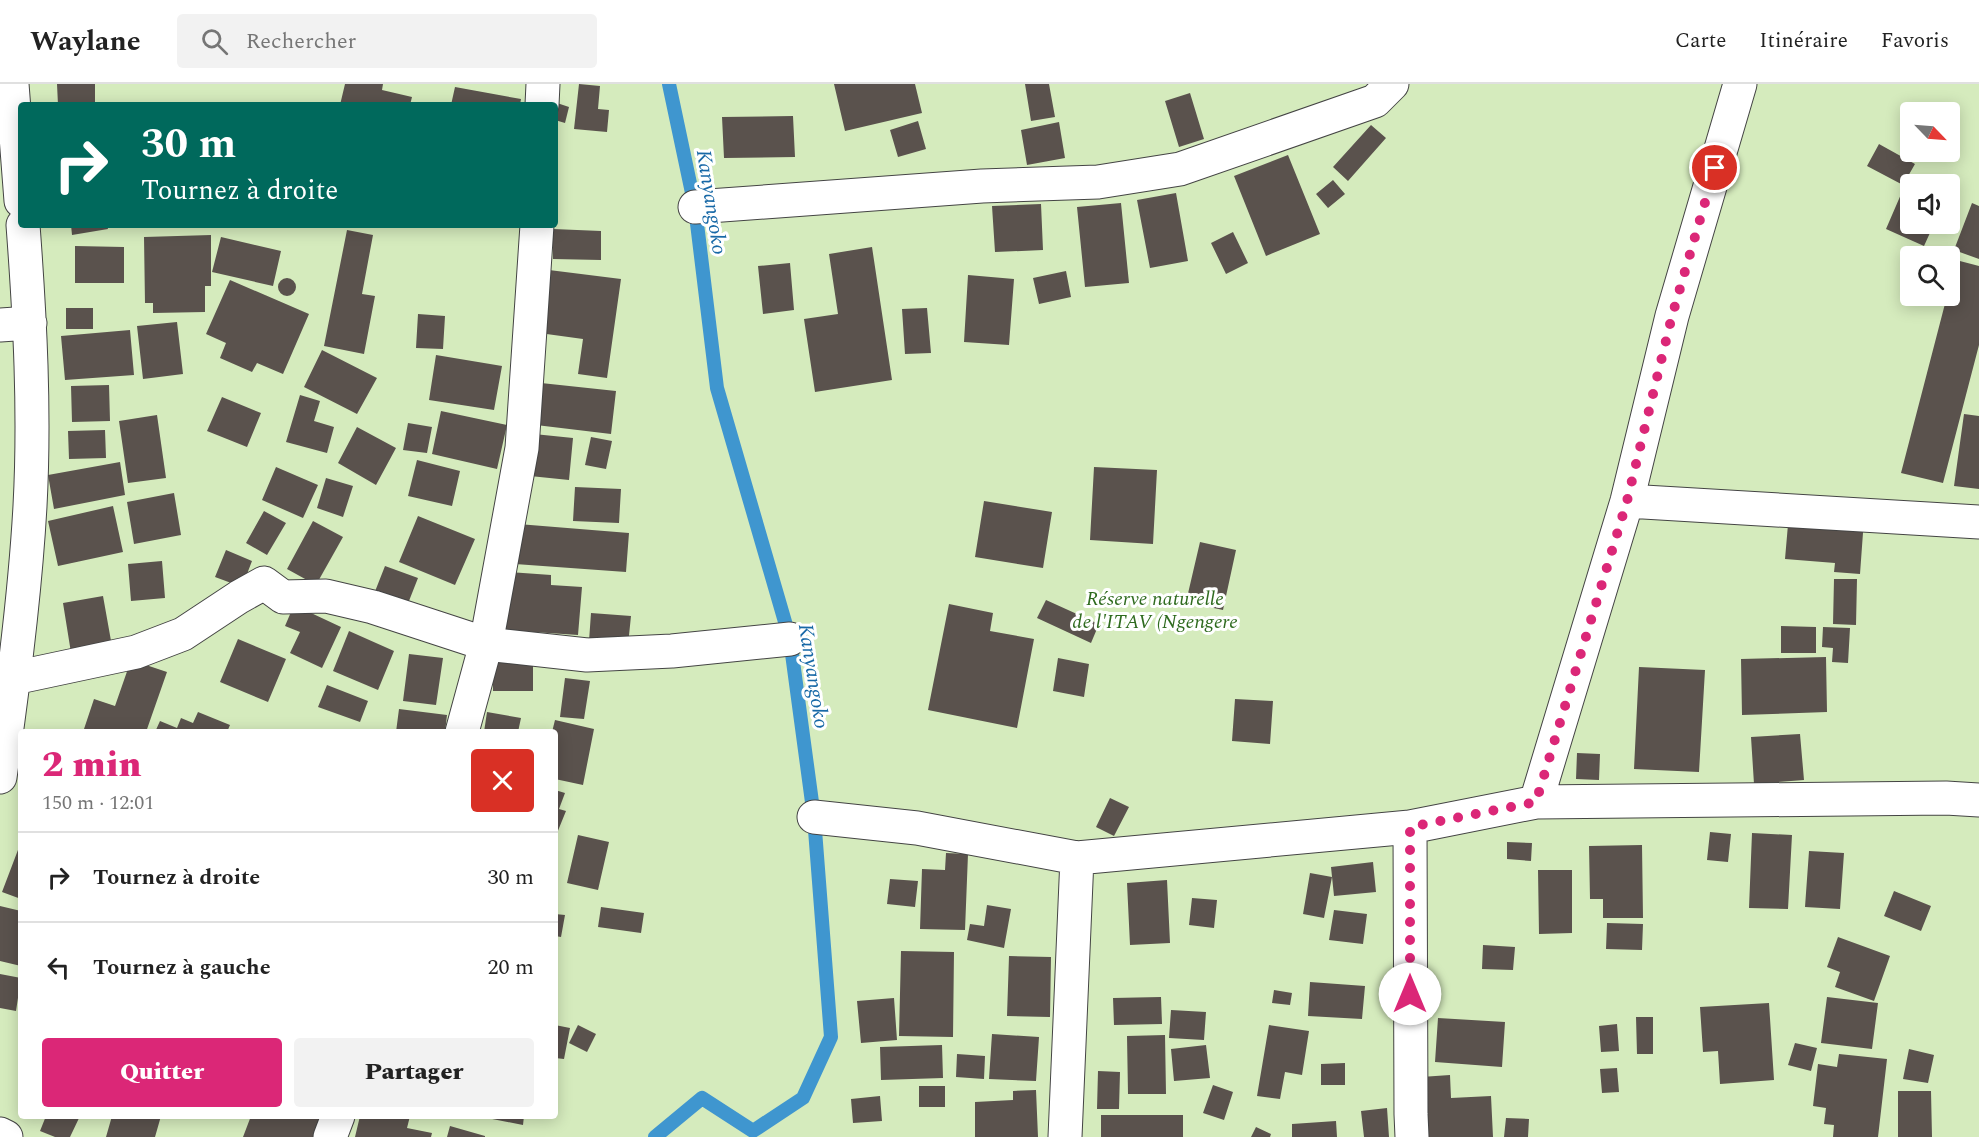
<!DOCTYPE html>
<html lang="fr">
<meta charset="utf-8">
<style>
:root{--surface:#fff;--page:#f2f2f2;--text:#222;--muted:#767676;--line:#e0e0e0;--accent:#db2777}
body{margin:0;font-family:Spectral,serif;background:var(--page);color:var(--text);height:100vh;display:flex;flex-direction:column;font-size:22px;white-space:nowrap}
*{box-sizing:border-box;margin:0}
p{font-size:20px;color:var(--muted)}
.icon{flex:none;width:33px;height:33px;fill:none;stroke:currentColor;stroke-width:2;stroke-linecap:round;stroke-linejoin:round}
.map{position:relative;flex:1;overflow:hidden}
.details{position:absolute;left:18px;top:645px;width:540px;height:390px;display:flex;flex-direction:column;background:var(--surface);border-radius:6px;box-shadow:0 3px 15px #0003}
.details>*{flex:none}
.banner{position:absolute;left:18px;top:18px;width:540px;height:126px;border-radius:6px;box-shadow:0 3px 15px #0003;background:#00695c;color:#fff;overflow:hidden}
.needle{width:39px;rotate:115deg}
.controls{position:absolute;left:1900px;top:18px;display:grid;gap:12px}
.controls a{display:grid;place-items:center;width:60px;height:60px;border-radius:6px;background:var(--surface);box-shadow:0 3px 15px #0003;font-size:30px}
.pin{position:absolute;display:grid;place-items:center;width:51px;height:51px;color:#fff;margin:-26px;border:3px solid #fff;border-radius:50%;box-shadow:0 2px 6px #0007}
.me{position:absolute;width:66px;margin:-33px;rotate:0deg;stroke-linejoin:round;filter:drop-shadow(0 0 4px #0008)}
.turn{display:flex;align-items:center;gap:21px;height:126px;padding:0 24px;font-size:27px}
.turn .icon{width:78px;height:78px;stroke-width:2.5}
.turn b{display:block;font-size:42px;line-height:51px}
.round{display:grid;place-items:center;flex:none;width:63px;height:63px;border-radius:6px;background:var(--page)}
.head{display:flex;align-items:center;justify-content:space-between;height:102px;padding:0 24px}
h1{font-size:36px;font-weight:800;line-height:45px;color:var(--accent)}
.button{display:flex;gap:12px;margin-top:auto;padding:12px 24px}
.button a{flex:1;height:69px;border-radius:6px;background:var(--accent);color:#fff;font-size:24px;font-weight:800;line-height:69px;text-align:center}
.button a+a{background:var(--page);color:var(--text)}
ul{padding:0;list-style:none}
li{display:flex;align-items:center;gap:18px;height:90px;padding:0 24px;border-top:2px solid var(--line)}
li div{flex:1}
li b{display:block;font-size:22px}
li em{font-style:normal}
header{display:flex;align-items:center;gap:36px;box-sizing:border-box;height:84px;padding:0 30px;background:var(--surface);border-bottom:2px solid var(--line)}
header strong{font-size:28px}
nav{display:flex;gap:33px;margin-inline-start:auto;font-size:21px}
.search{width:420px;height:54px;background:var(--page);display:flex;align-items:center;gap:15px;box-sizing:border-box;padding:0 21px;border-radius:6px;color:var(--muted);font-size:22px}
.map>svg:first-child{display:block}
</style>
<header>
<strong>Waylane</strong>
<div class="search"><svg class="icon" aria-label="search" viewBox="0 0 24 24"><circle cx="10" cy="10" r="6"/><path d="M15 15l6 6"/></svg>Rechercher</div>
<nav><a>Carte</a><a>Itinéraire</a><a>Favoris</a></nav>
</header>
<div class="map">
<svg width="1979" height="1053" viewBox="0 0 1979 1053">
<rect width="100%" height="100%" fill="#fffdf5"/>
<path fill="#d5ebbd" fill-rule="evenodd" d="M 0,0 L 1979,0 L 1979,1053 L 0,1053 ZM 21,21 L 555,21 L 555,141 L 21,141 ZM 1911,28 L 1950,28 L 1950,68 L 1911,68 ZM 1911,100 L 1950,100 L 1950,140 L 1911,140 ZM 1911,172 L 1950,172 L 1950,212 L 1911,212 ZM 21,648 L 555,648 L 555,1032 L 21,1032 Z"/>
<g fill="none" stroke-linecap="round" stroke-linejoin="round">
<path stroke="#3f96cf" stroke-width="14" d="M 655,1053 L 702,1014 L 753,1047 L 803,1014 L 831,953 L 814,733 L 790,555 L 717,304 L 695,123 L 669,0"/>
</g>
<path fill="#5a524d" d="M 57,0 L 95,0 L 95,21 L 58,21 Z
M 345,0 L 383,0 L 382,6 L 412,13 L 410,21 L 340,21 Z
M 579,0 L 600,2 L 598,25 L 609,26 L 607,48 L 574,45 Z
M 834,0 L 915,0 L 922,29 L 845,47 Z
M 1025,0 L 1049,0 L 1055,33 L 1031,37 Z
M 455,3 L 521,15 L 520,21 L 451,21 Z
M 1190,9 L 1204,55 L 1179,63 L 1165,17 Z
M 557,19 L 569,23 L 565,39 L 555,36 Z
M 793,32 L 795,73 L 724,74 L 722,33 Z
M 918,37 L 926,65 L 898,73 L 890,46 Z
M 1059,38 L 1065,74 L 1027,81 L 1021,46 Z
M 1371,41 L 1386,54 L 1348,97 L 1333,83 Z
M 1879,60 L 1915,80 L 1903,101 L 1867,82 Z
M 1288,71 L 1320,150 L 1266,172 L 1234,92 Z
M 1333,96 L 1345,110 L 1328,124 L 1316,110 Z
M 1905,101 L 1911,104 L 1911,140 L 1934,140 L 1924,162 L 1886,145 Z
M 1176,109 L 1188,177 L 1150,184 L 1137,116 Z
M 1121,119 L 1129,199 L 1085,203 L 1077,123 Z
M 1972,119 L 1979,122 L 1979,175 L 1954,166 Z
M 1041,120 L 1043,166 L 995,168 L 992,122 Z
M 71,141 L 107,141 L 108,145 L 72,151 Z
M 553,145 L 601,147 L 601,176 L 553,175 Z
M 347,146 L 373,151 L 362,210 L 375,212 L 364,270 L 324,262 Z
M 1233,148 L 1248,179 L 1226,190 L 1211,159 Z
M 211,151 L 211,202 L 205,202 L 205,228 L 153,229 L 153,219 L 145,219 L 144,153 Z
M 221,153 L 281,167 L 273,202 L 212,188 Z
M 75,162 L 124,163 L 124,199 L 75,199 Z
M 872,163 L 892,296 L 815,308 L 804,235 L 838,230 L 829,170 Z
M 1956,176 L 1979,182 L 1979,261 L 1943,399 L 1901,389 L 1947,212 L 1950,212 L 1950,200 Z
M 790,179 L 794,226 L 763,230 L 758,182 Z
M 541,185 L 621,195 L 607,294 L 578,290 L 583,255 L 532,248 Z
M 1066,187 L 1071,213 L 1039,220 L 1033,194 Z
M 968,191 L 1014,195 L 1009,261 L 964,258 Z
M278 203a9 9 0 1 1 18 0a9 9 0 1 1-18 0Z
M 230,196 L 309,230 L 283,290 L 257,279 L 252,288 L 220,274 L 226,259 L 206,250 Z
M 66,224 L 93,224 L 93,245 L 66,245 Z
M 927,224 L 931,269 L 905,270 L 902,225 Z
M 418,230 L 445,232 L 443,265 L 416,264 Z
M 177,238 L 183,290 L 143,295 L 137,242 Z
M 130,246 L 134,291 L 65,296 L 61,252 Z
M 322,266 L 377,294 L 357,330 L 304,303 Z
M 436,271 L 502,282 L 494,326 L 429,316 Z
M 541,299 L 616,307 L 611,350 L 536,341 Z
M 109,301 L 110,337 L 72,338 L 71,302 Z
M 300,311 L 320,317 L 314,337 L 334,343 L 327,369 L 286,358 Z
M 222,313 L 261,329 L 247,363 L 207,347 Z
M 441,327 L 507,341 L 497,385 L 432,370 Z
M 1964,330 L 1979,332 L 1979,405 L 1954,402 Z
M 157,331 L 166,394 L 128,399 L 119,337 Z
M 408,339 L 432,343 L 427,369 L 403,366 Z
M 357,343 L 396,364 L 376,401 L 338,379 Z
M 105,346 L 106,374 L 69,375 L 68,347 Z
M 534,350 L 573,354 L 569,396 L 530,392 Z
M 591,353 L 612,357 L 606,385 L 585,381 Z
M 417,376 L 460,387 L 452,422 L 408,412 Z
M 120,378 L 125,411 L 54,425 L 48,391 Z
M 276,383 L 318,401 L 303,434 L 262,416 Z
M 1094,383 L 1157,386 L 1153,460 L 1090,456 Z
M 326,394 L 353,402 L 343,433 L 317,424 Z
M 575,403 L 621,405 L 619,439 L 573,437 Z
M 174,409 L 181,451 L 134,460 L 127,418 Z
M 984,417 L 1052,428 L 1043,484 L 975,473 Z
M 113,422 L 123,468 L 58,482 L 48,437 Z
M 264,427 L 286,439 L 267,471 L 246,459 Z
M 1789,429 L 1864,435 L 1860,490 L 1834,488 L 1835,479 L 1785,475 Z
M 418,432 L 475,455 L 455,501 L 399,478 Z
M 313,437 L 343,453 L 316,501 L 287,485 Z
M 518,440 L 629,449 L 626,488 L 515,480 Z
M 1200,458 L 1236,466 L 1223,526 L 1186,518 Z
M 226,466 L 252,477 L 242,503 L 215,493 Z
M 162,477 L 165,514 L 131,517 L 128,480 Z
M 385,482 L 418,494 L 407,522 L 374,510 Z
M 509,488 L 551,491 L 551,501 L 582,503 L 578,551 L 505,546 Z
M 1834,495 L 1857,495 L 1856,541 L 1833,540 Z
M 103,512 L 113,568 L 72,575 L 63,519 Z
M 1046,516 L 1099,540 L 1091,559 L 1037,534 Z
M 949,520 L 993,529 L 990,547 L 1034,555 L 1017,644 L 928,626 Z
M 294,521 L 341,543 L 322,584 L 290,569 L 300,548 L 285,542 Z
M 591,529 L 631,532 L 628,561 L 589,557 Z
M 1781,542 L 1816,543 L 1816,569 L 1781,569 Z
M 1823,543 L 1850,544 L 1848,579 L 1832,578 L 1833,564 L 1822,563 Z
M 349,547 L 394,567 L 378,606 L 333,587 Z
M 238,555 L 286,575 L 268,618 L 220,598 Z
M 409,570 L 443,574 L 436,621 L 403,617 Z
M 1826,573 L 1827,628 L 1742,631 L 1741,575 Z
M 1058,574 L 1089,580 L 1084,613 L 1053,607 Z
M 131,576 L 167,588 L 146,648 L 83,648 L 94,615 L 115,622 Z
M 493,578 L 533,578 L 533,607 L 493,607 Z
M 1639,583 L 1705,586 L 1699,688 L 1634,685 Z
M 565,594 L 590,597 L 584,635 L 560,633 Z
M 327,601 L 368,617 L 360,638 L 318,623 Z
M 1235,615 L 1273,617 L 1270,660 L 1232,657 Z
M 399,625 L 447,631 L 445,648 L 396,648 Z
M 198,628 L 230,641 L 227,648 L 155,648 L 160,637 L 177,644 L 181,634 L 193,639 Z
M 487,628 L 521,634 L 518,648 L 484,648 Z
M 555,636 L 594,645 L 583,701 L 555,695 L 555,648 L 552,648 Z
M 1800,650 L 1804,696 L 1754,700 L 1751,653 Z
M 1577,669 L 1600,670 L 1599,696 L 1576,695 Z
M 555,706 L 565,709 L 559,725 L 566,727 L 555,754 Z
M 1110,714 L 1129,723 L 1114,752 L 1096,743 Z
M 1710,748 L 1731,750 L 1728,778 L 1707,776 Z
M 1752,749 L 1792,751 L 1788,825 L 1749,824 Z
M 578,751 L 609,758 L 598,806 L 567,799 Z
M 21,758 L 21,815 L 2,808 Z
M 1507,758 L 1532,759 L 1531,777 L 1507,775 Z
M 1642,761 L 1643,834 L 1603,834 L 1603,815 L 1590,815 L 1589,762 Z
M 1809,767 L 1844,769 L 1840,825 L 1805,823 Z
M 946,769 L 968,770 L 965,846 L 920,845 L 922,785 L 945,786 Z
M 1373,778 L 1376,808 L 1334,812 L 1331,783 Z
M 1538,786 L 1572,786 L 1572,849 L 1539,850 Z
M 1310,789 L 1332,793 L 1324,834 L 1303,830 Z
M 890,795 L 918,797 L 915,823 L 887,820 Z
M 1167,796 L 1170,859 L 1130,861 L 1127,799 Z
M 1894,807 L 1931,822 L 1921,847 L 1884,832 Z
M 1192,814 L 1217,816 L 1214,844 L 1189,841 Z
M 987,821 L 1011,825 L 1004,864 L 967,856 L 970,840 L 984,842 Z
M 0,822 L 21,827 L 21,882 L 0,877 Z
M 601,823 L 644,829 L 641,849 L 598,843 Z
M 1334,826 L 1367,830 L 1363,860 L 1329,856 Z
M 555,830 L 565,831 L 561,853 L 555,852 Z
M 1607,839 L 1643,840 L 1642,866 L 1606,865 Z
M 1838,853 L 1890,872 L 1874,917 L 1835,903 L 1840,888 L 1827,883 Z
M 1483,861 L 1515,863 L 1513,886 L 1482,885 Z
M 901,867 L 954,868 L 953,953 L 899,952 Z
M 1009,872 L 1051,873 L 1050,933 L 1007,932 Z
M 0,890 L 21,894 L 16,927 L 0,924 Z
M 1310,898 L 1365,902 L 1362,935 L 1308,932 Z
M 1274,906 L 1292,909 L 1290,921 L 1272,919 Z
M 1161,913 L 1162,940 L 1114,941 L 1113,914 Z
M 1827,913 L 1878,919 L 1872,965 L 1821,959 Z
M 894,914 L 897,956 L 861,959 L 857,917 Z
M 1769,919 L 1774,996 L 1720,1000 L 1718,967 L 1703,968 L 1700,923 Z
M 1171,926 L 1206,928 L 1204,956 L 1169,954 Z
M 1636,933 L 1653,933 L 1653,970 L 1637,970 Z
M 1438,934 L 1505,938 L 1502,983 L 1435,978 Z
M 1617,940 L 1619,967 L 1601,968 L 1599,942 Z
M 555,941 L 570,944 L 564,975 L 555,974 Z
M 578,941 L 596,950 L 587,968 L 569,959 Z
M 1269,941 L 1309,947 L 1302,991 L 1285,988 L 1280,1015 L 1257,1012 Z
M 992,950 L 1039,953 L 1036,997 L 989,995 Z
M 1165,951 L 1166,1010 L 1128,1010 L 1127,952 Z
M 1795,959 L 1817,964 L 1811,987 L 1788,981 Z
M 942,961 L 943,994 L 881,996 L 880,963 Z
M 1206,961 L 1210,994 L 1174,997 L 1171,965 Z
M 1909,965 L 1934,971 L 1928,999 L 1903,995 Z
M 957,970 L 985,972 L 984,995 L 956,993 Z
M 1839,970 L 1887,975 L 1878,1053 L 1833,1053 L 1834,1041 L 1824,1040 L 1826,1024 L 1813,1022 L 1818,980 L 1837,983 Z
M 1345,979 L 1345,1001 L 1321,1001 L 1321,980 Z
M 1617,984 L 1619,1008 L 1602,1009 L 1600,985 Z
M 1098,987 L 1120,988 L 1119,1025 L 1097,1025 Z
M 1450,991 L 1451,1014 L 1491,1012 L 1493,1053 L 1424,1053 L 1421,993 Z
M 1213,1001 L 1233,1008 L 1224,1036 L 1203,1029 Z
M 919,1002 L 945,1002 L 945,1023 L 919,1023 Z
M 1036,1006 L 1038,1053 L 975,1053 L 975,1018 L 1013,1016 L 1013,1007 Z
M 1898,1007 L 1931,1007 L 1932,1053 L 1898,1053 Z
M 880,1012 L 882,1037 L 853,1039 L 851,1015 Z
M 1387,1024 L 1389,1053 L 1364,1053 L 1361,1027 Z
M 1101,1031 L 1183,1031 L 1183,1053 L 1101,1053 Z
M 46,1032 L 80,1032 L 70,1053 L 55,1053 L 40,1047 Z
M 112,1032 L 161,1032 L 155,1053 L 106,1053 Z
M 251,1032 L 327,1032 L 319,1053 L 243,1053 Z
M 360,1032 L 410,1032 L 407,1044 L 432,1049 L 431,1053 L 355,1053 Z
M 477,1032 L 524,1032 L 523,1041 Z
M 1506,1034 L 1529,1035 L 1528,1053 L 1504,1053 Z
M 1336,1037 L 1337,1053 L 1292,1053 L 1292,1040 Z
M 450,1042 L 485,1052 L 485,1053 L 447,1053 Z
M 1256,1043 L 1271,1050 L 1270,1053 L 1251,1053 Z"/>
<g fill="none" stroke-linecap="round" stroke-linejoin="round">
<g stroke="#444" stroke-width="35">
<path id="minor" d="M 12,0 L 21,117
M 542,21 L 543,0
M 695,123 L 982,102 L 1098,98 L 1180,85 L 1375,17 L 1392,0
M 0,241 L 30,239
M 1627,417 L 1979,438
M 14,594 L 136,568 L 183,550 L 239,513 L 264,499 L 283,513 L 326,512 L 373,523 L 486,560 L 587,571 L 672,567 L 790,555
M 462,648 L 486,560 L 522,364 L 537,141
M 0,693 C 13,604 25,513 30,422 C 35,329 30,234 23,141
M 1536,718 L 1627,417 L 1672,232 L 1740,0
M 814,733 L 917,744 L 1077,774 L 1410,743 L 1536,718 L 1946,714 L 1979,716
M 1410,743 L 1411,1030 L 1412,1053
M 0,1050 L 6,1053
M 330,1053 L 338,1032
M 1065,1053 L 1077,774"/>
</g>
<use href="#minor" stroke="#fff" stroke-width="33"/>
</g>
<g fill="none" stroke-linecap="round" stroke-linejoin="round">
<path stroke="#db2777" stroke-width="10" stroke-dasharray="0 18" d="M 1410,910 L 1410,743 L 1536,718 L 1627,417 L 1672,232 L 1715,84"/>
</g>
<g text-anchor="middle" stroke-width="6" stroke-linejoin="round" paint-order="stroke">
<g font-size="20" font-style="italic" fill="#2f6b1f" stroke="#fff">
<text x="1155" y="521">Réserve naturelle<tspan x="1155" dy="23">de l'ITAV (Ngengere</tspan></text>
</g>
<g font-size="21" font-style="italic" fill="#1768a6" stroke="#fff">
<text transform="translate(712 118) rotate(81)" y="7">Kanyangoko</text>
<text transform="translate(814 592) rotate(81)" y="7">Kanyangoko</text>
</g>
</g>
</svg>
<div class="controls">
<a><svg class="needle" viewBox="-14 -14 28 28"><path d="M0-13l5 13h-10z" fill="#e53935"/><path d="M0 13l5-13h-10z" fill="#767676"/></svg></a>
<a><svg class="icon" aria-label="sound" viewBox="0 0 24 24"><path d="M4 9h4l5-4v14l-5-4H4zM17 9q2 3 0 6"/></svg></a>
<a><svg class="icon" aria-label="search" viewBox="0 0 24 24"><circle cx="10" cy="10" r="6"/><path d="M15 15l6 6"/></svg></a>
</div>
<div class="pin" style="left:1715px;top:84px;background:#d93025"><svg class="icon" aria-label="arrive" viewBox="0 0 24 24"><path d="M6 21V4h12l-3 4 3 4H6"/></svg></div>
<svg class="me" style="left:1410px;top:910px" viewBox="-20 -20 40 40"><circle r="19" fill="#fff"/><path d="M0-13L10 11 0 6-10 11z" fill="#db2777"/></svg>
<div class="banner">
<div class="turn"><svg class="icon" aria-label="right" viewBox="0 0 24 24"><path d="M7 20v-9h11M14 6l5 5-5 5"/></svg><div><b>30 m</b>Tournez à droite</div></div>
</div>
<section class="details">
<div class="head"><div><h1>2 min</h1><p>150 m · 12:01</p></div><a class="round" style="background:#d93025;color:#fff"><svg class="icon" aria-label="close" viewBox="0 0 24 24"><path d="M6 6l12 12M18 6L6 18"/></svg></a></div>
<ul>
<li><svg class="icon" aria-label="right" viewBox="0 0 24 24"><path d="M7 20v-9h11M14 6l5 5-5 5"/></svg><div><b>Tournez à droite</b></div><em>30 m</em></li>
<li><svg class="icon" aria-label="left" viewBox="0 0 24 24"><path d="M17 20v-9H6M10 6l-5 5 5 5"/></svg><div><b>Tournez à gauche</b></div><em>20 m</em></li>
</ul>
<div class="button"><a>Quitter</a><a>Partager</a></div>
</section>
</div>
